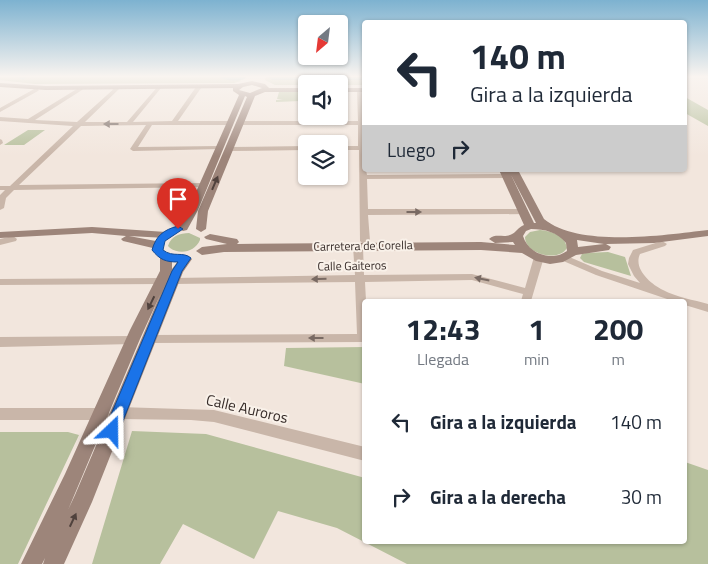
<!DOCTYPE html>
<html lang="es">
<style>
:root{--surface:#fff;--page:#f6f6f7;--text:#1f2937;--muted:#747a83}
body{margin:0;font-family:"Titillium Web",sans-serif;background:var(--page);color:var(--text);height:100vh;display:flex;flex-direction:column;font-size:19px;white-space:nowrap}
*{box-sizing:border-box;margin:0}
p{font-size:16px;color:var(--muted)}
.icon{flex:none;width:28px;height:28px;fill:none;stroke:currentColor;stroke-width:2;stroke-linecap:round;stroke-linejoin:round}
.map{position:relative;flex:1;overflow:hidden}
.details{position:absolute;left:362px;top:299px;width:325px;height:245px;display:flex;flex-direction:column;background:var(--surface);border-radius:5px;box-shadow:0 1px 4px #0004}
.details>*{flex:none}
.top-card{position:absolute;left:362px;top:20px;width:325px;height:152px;border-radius:5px;box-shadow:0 1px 4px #0004;background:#fff;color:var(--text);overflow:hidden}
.needle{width:32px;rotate:208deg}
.buttons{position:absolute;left:298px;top:15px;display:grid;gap:10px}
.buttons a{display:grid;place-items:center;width:50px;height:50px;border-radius:5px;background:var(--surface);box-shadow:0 1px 4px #0004;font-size:25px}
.pin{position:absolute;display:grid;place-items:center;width:42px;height:42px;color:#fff;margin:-51px -21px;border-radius:50% 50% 50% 0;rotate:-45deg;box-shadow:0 0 5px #0007}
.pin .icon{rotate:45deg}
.me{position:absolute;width:55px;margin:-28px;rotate:23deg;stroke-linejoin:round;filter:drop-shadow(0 0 4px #0008)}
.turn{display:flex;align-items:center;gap:18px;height:105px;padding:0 25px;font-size:22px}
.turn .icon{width:65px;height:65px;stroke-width:2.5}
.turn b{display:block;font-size:35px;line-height:42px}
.then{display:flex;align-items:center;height:48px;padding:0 25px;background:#0003;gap:10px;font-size:19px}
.eta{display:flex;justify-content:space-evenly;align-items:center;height:85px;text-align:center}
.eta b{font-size:30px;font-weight:700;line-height:35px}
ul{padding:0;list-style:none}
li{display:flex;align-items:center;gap:15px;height:75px;padding:0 25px}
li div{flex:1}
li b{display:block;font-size:19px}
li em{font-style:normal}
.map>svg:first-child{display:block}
</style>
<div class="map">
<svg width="708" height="564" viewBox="0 0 708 564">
<rect width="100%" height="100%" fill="#f2e6dd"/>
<path fill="#b7c09d" d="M 0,77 L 236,77 L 241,81 L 234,83 L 209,83 L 35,84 L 0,80 Z
M 266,77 L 365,77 L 365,85 L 275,85 L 265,80 Z
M 279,92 L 306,92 L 306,104 L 300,104 L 300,101 L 276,102 L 276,100 L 283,100 L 277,99 Z
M 685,97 L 708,110 L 708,126 L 685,113 Z
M 28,130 L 45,130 L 24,145 L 4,145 Z
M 540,230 C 551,231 565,235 567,248 C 558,263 525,254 525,237 L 530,232 Z
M 189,233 L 200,238 L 200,240 C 195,252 180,255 170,248 L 168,246 C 171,236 180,233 189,233 Z
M 608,252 L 625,257 L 631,276 L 584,262 L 580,258 L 582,254 L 586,253 Z
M 365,347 L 365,384 L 284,366 L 286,348 Z
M 132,431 L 206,434 L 365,478 L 365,541 L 685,541 L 685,462 L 708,470 L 708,564 L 407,564 L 337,528 L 278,511 L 254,559 L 183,524 L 160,564 L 92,564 Z
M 0,432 L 68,432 L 79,435 L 18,564 L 0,564 Z"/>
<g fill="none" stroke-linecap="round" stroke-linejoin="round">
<path fill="#7daeac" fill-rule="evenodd" d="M 16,77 L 27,77 L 23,80 Z
M 219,77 L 245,77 L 246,78 C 240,82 225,81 219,77 Z
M 268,77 L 365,77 L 365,80 L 272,80 Z"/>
<path fill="#c9b6a9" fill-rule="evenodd" d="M 159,85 L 162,87 L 161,88 L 133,122 L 172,121 L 196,87 L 198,86 L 201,88 L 178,121 L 230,121 L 233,123 L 230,125 L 152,125 L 138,147 L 219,146 L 222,148 L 221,149 L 133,151 L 130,149 L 146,125 L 81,126 L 19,185 L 202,183 L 206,185 L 205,187 L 14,190 L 6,198 L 4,208 L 0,210 L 0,195 L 5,190 L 0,190 L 0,186 L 10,186 L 73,126 L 0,121 L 0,117 L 28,119 L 80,87 L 83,89 L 82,90 L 35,120 L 77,122 L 117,86 L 120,88 L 119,89 L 85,122 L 127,122 Z
M 36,88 L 39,90 L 38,91 L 0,112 L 0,108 Z
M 360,88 L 363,90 L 365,121 L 365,170 L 366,170 L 367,175 L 507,174 L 511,176 L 507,178 L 367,179 L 368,209 L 525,209 L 528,210 L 528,214 L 368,215 L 370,241 L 368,243 L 362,243 L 360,241 L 359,150 L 339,150 L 339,146 L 358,146 L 358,125 L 240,125 L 237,123 L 240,121 L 358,121 L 357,90 Z
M 0,139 L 2,140 L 3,143 L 0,145 Z
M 306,146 L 306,150 L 229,151 L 226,149 L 229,147 Z
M 13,236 L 17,239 L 16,241 L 0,245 L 0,239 Z
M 662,241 L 667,244 L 665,246 L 640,254 C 633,269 651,284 663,290 C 676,297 694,300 708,304 L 708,312 L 685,305 L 685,301 L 673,301 L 596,275 L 561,260 L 559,258 L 561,256 L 567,256 L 602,271 L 640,283 L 634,276 L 628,264 L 629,258 L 633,250 Z
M 358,244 L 363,247 L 364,275 L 472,274 L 525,288 L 534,257 L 539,254 L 544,257 L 531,301 L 521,301 L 523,294 L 472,280 L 365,282 L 366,301 L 365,342 L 150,343 L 146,342 L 144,339 L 146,336 L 150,335 L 357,334 L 355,282 L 173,284 L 168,281 L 173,278 L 355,275 L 353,247 Z
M 161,278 L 166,281 L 161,284 L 0,285 L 0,279 Z
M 133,336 L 137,337 L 139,340 L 137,343 L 133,344 L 0,347 L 0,337 Z
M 119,407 L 214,410 L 365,447 L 365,461 L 214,422 L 191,420 L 119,419 L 114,417 L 112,413 L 114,409 Z
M 0,408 L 103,408 L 108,410 L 110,414 L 108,418 L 103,420 L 0,420 Z"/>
<path fill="#9d857a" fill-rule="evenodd" d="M 252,81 L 265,84 L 269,88 L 306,88 L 306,92 L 265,92 L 255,96 L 208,211 L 206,229 L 201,232 L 196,229 L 198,211 L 247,97 L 245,96 L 198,210 L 187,230 L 183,231 L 178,228 L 188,210 L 239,95 L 233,91 L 233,88 L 46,90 L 0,87 L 0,83 L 46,86 L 238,84 ZM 252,85 L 262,88 L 250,93 L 239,90 L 243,87 Z
M 339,88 L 365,88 L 365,92 L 339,92 Z
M 499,170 L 518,170 L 544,219 C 579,248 665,235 708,230 L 708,236 L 654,243 L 606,244 L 611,247 L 609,250 L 576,255 L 563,262 L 550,264 L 536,261 L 522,253 L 481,250 L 224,252 L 202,255 L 196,251 L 202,247 L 227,244 L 206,239 L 204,237 L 210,234 L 237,239 L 239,242 L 237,244 L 481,242 L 515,245 L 513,242 L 495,243 L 489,239 C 496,233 503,238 510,235 C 516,233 518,227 524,225 ZM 511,175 L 535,221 L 536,223 L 534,223 ZM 531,229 C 545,229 557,232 566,243 L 567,251 C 552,262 528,254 523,236 L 526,231 ZM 577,240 L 604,244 L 578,247 Z
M 92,227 L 166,232 L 172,235 L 166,238 L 129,236 L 161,242 L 163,245 L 161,248 L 157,249 L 123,241 L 121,239 L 126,236 L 92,233 L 0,238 L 0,232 Z
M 166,254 L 172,258 L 172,269 L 182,256 L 186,255 L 192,259 L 183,272 L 92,502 L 64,564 L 43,564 L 45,558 L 42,564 L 21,564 L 65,474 L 130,330 L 160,271 L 160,258 ZM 161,293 L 75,495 L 68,510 L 140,339 Z"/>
</g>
<defs><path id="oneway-solid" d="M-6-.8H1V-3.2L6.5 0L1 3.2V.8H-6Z" transform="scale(1.25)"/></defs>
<g fill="#796a63">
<use href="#oneway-solid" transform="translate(111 124) rotate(180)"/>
<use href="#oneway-solid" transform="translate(414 212)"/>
<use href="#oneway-solid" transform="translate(319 279) rotate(179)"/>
<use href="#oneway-solid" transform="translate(482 279) rotate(-168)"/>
<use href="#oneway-solid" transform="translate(316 338) rotate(180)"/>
</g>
<g fill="#50423d">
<use href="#oneway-solid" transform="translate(215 183) rotate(-67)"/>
<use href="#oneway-solid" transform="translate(151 303) rotate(116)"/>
<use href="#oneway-solid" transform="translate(73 520) rotate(-65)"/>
</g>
<linearGradient id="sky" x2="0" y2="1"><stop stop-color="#7db2d0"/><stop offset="0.49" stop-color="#f9f4f0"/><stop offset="1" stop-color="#f9f4f0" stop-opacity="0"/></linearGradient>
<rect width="708" height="156" fill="url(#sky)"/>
<path fill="#1a73e8" stroke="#114b97" d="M 178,226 L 183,229 L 165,241 L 163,250 C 173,258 183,251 191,258 L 182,271 L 117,436 L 112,438 L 106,436 L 104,431 L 172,271 L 178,262 C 166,262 160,260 152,250 C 156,236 163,230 178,226 Z"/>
<g text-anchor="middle" stroke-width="4" stroke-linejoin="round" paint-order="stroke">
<g font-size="12" fill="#372c29" stroke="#f9f1e9">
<text transform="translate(363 246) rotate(-1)" y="4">Carretera de Corella</text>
<text transform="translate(352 266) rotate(-1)" y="4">Calle Gaiteros</text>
</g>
<g font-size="15" fill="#372c29" stroke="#f9f1e9">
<text transform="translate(247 409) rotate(13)" y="5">Calle Auroros</text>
</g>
</g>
</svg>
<div class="buttons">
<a><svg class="needle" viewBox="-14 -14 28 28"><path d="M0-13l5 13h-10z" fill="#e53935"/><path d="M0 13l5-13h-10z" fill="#747a83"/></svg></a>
<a><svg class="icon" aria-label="sound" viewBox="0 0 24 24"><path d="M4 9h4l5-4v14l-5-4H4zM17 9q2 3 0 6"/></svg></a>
<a><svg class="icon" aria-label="layers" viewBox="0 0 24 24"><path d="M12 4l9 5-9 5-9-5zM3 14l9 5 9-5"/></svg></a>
</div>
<div class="pin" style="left:178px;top:229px;background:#d93025"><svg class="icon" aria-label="arrive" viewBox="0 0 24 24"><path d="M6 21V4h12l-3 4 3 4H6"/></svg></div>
<svg class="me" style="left:112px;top:431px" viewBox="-20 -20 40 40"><path d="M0-17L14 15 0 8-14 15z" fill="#1a73e8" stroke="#fff" stroke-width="4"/></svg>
<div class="top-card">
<div class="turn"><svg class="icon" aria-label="left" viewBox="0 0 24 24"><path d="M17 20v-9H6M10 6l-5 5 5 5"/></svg><div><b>140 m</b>Gira a la izquierda</div></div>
<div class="then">Luego<svg class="icon" aria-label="right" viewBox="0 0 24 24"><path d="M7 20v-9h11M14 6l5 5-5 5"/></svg></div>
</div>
<section class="details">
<div class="eta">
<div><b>12:43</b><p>Llegada</p></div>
<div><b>1</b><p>min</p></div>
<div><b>200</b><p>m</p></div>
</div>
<ul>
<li><svg class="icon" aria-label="left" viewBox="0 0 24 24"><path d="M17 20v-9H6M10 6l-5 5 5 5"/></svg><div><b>Gira a la izquierda</b></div><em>140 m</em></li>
<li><svg class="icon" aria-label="right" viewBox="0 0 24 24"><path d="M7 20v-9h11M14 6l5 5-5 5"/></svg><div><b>Gira a la derecha</b></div><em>30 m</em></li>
</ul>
</section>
</div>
